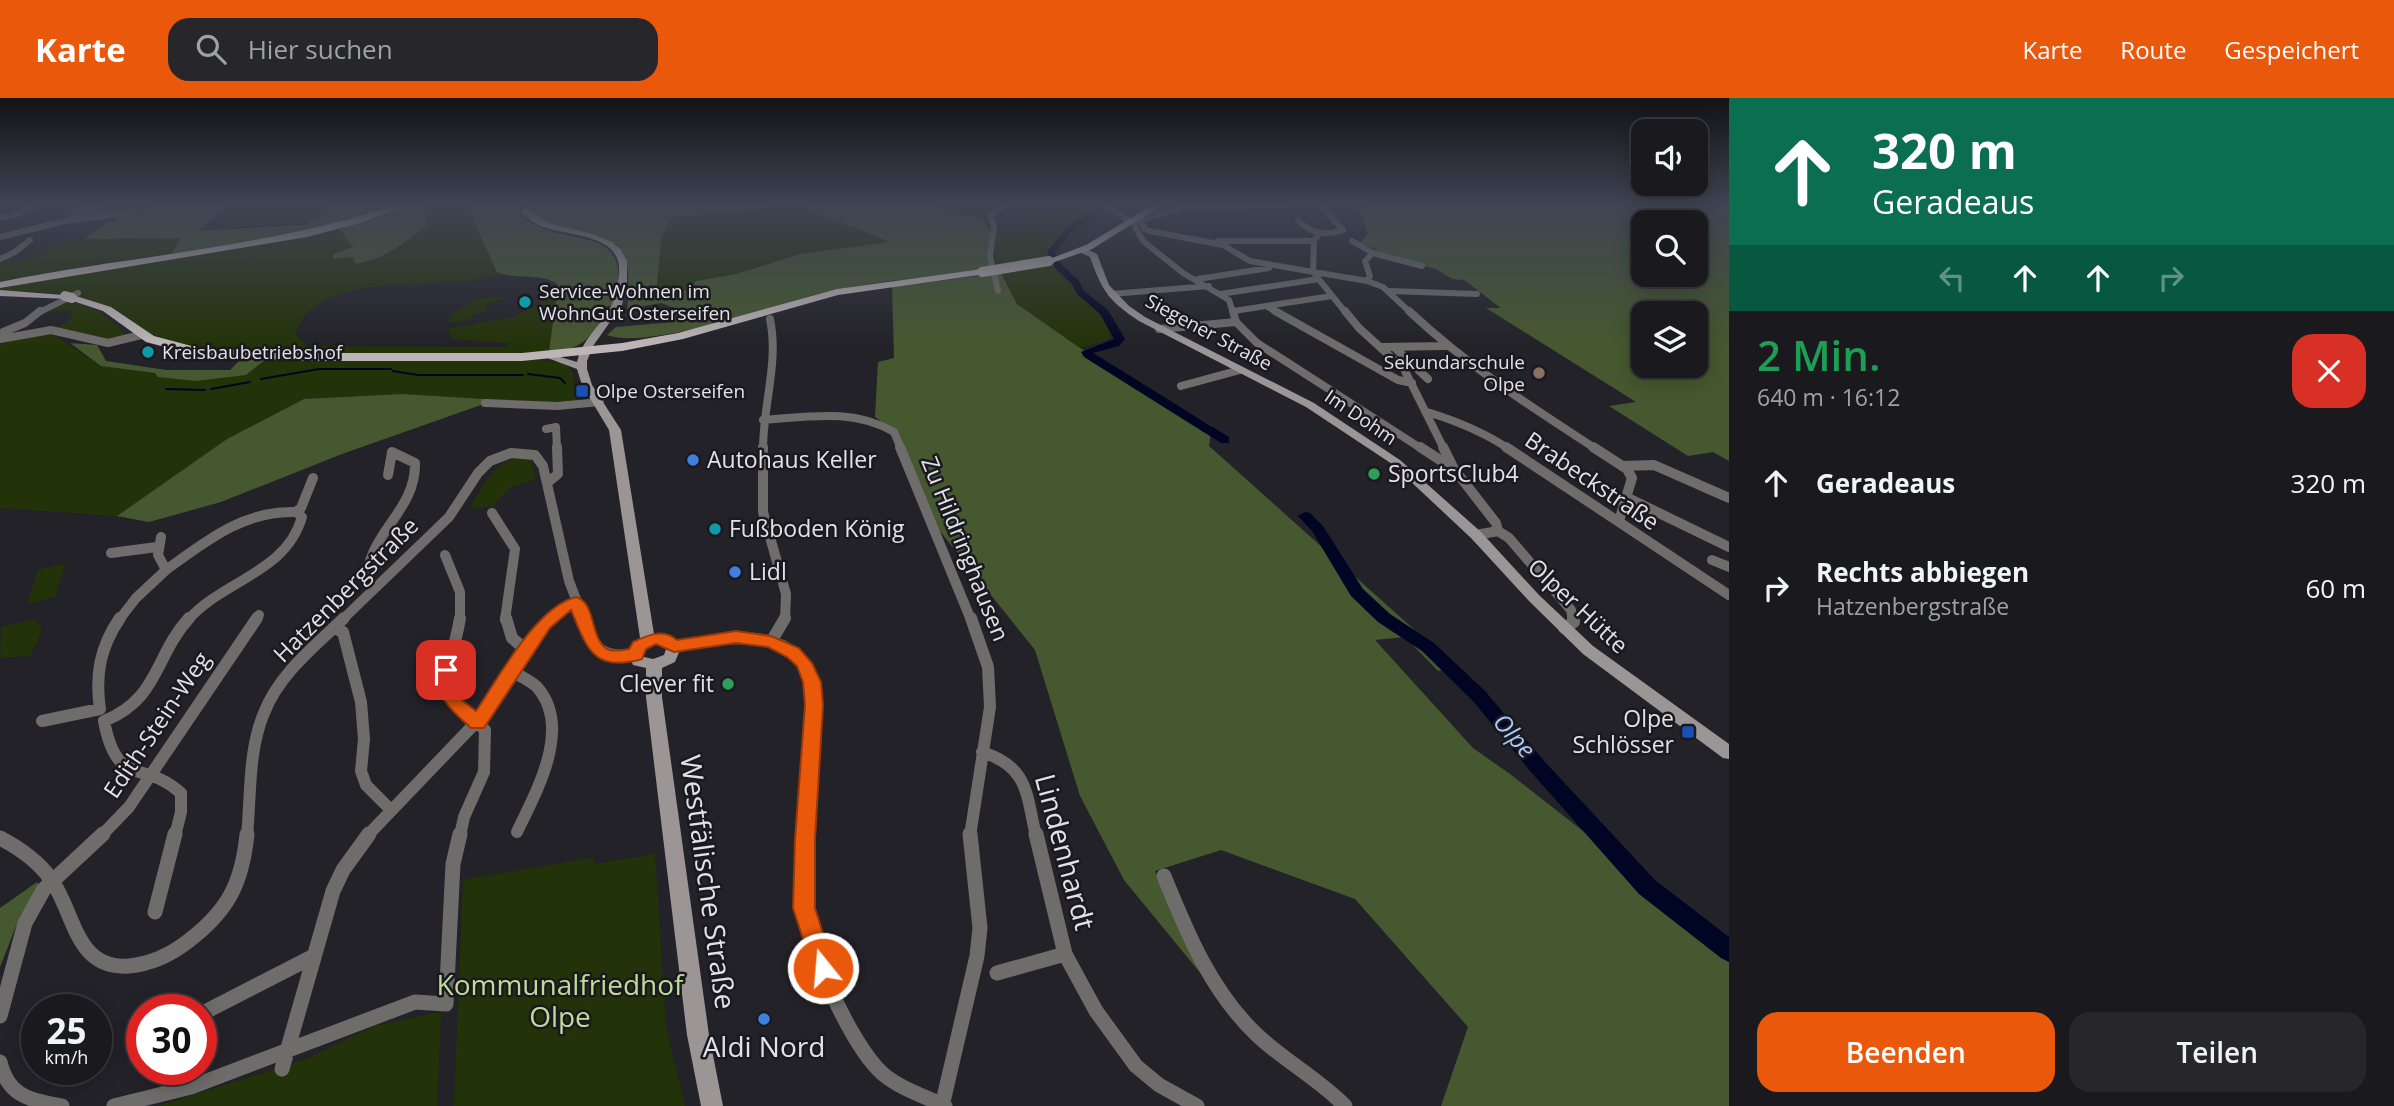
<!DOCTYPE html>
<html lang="de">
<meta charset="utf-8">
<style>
:root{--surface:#1a1a1e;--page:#27272b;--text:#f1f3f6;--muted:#9fa1a4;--line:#38383c;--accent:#ea580c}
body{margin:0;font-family:"Open Sans",sans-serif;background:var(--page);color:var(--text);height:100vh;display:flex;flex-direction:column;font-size:26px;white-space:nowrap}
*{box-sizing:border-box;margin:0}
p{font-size:23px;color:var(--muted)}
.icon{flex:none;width:38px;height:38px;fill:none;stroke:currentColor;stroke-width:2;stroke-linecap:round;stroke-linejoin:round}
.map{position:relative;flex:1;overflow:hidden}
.sheet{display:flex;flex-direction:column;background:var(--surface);width:665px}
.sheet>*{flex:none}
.top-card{background:#0b6e4f;color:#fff;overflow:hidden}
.fabs{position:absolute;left:1631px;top:21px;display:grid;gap:14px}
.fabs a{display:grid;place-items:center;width:77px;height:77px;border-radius:14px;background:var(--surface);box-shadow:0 4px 18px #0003,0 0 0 2px var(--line);font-size:35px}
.speed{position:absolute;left:21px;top:896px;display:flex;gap:14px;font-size:35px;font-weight:700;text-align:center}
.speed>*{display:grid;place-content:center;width:91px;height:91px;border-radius:50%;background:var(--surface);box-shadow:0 4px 18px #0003,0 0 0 2px var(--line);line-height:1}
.speed small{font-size:18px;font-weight:400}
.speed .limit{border:10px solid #d22;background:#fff;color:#111}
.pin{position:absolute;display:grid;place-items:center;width:60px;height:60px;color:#fff;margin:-30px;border-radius:14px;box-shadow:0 4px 10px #0006}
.me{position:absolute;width:77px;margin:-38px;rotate:343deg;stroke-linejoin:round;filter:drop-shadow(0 0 5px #0008)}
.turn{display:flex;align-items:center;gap:24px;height:147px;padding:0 28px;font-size:32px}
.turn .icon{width:91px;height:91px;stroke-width:2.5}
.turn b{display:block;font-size:49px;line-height:60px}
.lanes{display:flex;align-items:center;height:66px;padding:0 28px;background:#0003;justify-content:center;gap:35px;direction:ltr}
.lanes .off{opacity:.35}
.round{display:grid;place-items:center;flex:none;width:74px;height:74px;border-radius:21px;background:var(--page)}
.summary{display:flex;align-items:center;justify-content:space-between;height:119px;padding:0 28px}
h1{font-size:42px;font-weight:600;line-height:52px;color:#1e9e55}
.action{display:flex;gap:14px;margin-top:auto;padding:14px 28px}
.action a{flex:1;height:80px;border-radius:21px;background:var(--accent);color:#fff;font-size:28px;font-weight:600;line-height:80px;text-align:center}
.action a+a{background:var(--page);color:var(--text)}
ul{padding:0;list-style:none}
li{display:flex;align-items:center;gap:21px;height:105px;padding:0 28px}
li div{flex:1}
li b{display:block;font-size:26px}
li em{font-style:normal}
header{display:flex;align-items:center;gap:42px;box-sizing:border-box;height:98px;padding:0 35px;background:var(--accent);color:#fff}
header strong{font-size:33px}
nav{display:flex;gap:38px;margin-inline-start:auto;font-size:24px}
.search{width:490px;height:63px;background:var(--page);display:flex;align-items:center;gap:18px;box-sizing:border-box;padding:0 24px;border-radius:21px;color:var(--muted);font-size:26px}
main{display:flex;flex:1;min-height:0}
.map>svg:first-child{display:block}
</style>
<header>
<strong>Karte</strong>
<div class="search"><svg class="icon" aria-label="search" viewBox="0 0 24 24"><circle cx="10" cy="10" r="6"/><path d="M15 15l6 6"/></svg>Hier suchen</div>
<nav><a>Karte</a><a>Route</a><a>Gespeichert</a></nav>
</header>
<main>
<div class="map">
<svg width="1729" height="1008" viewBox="0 0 1729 1008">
<rect width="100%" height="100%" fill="#232228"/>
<path fill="#233309" d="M 466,106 L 497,174 L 502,176 C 445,194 352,172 306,216 C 301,221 298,230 295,236 L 307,248 L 506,249 L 509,245 L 453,241 L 447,231 L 513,219 L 548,201 L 556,200 L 549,253 L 504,258 L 385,258 L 227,252 L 174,245 L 141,233 L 111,210 L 84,200 L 57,195 L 0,193 L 0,189 C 113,167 227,156 339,130 L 353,149 L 333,156 L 352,159 L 356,166 L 372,163 L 427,108 Z
M 1076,106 L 1093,106 L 1066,127 L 1024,125 L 1033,118 L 1059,117 Z
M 800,107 C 830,122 861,130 891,144 L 800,156 L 736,176 L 696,183 L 689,192 L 656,194 L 662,137 L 672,119 Z
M 322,108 L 302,127 L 213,129 L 237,111 Z
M 1021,128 L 1065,131 C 1061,140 1053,144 1049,154 L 1056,168 L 1073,184 L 1081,198 L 1099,212 L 1112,234 L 1108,242 L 1080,250 L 1017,206 L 1007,184 L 996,169 L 995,135 L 1018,136 Z
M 182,140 L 171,156 L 89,167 L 0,184 L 0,164 L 29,160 L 66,141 Z
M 496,198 L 505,200 L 487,206 L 486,214 L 472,216 L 472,221 L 449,225 L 450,218 L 477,201 Z
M 67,201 L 99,213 L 126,236 L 125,239 L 106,244 L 55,230 L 70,222 L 73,212 L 42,214 Z
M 49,234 L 101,268 L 155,275 L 246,277 L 265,262 L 543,262 C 566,266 571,262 575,288 L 591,303 L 560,306 L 402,296 L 304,301 L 227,341 L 117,418 L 0,410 L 0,249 L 3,242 Z
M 522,358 L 531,361 L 536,381 L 511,389 L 493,408 L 469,410 C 484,388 494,363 522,358 Z
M 65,466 L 55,499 L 27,506 L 38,472 Z
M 35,521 L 42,532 L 30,558 L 0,560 L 1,529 Z
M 655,756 L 666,929 L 685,1008 L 454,1008 L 463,782 L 593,760 L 595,766 Z
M 441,914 L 437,1008 L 158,1008 L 304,962 L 374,928 Z"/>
<path fill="#46582f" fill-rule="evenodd" d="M 87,106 L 138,112 L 154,106 L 237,106 L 227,109 L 198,133 L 305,127 L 331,106 L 401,106 L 283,140 L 171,156 L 181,140 L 84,141 L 108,124 L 114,124 L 118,116 L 75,121 L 61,115 Z
M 412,106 L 521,106 L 519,115 C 558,156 638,117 614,206 L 599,212 L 608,217 C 588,240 582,253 549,253 L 558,187 C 542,174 520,183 497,174 L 466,106 L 427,108 L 425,129 C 403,146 384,161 356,166 L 352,159 L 333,161 L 333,156 L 353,149 L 339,130 Z
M 533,106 L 942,106 L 934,109 L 983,121 L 991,134 L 989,171 C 938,178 886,182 835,192 C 783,203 653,253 607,237 L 616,229 L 674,224 L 677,211 L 661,205 L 627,211 C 633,144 622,144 561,130 C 548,127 537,124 529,112 ZM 800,107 C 829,122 860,130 889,144 L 800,156 L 736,176 L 696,183 L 689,192 L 656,194 L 662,137 L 673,119 Z
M 1369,106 L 1729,106 L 1729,363 L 1713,354 L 1688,358 L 1609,308 L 1636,304 L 1486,210 L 1501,210 L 1464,182 L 1452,181 L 1436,171 L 1378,155 L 1376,151 L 1360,145 L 1368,135 L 1361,116 L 1349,111 L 1358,112 L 1359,108 L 1368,109 ZM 1643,124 L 1696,124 L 1696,177 L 1643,177 ZM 1643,215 L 1696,215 L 1696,268 L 1643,268 Z
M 1001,175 L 1017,206 L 1080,250 L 1212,328 L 1209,348 L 1456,569 L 1438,573 L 1405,539 L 1375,542 L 1473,650 L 1510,676 L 1729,847 L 1729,1008 L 1441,1008 L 1468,929 L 1355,801 L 1221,752 L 1155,773 L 1201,876 L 1124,782 L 1080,698 L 1035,552 L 939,432 L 896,334 L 875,319 L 878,264 L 894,260 L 892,189 Z
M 70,245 L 97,247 L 106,263 L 166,272 L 230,272 L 240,262 L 265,262 L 246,277 L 195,283 L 158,279 L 155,275 L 101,268 Z
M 402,296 L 484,301 L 481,307 L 342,356 L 221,404 L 149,424 L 117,418 L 227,341 L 304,301 Z
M 37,784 L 39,788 L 20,818 L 0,869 L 0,810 Z"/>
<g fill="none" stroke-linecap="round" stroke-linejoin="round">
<path stroke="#000524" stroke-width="2" d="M 393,273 L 418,277 L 523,277
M 528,276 L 560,280 L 565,285
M 261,281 L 319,271 L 391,271
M 166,291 L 205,292
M 211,291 L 250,284"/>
<path fill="#000524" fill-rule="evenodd" d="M 1104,106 L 1113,106 L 1072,134 L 1055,154 L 1062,167 L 1079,183 L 1084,193 L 1108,212 L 1125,241 L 1119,248 L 1093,255 L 1229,339 L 1229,345 L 1221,345 L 1084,259 L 1081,254 L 1114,241 L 1100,216 L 1077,196 L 1072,186 L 1055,170 L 1047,154 L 1066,130 Z
M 1305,414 L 1310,415 L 1323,428 L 1363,491 L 1390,516 L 1434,545 L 1485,593 L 1545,664 L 1655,782 L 1729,839 L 1729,864 L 1721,860 L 1639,796 L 1531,674 L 1473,603 L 1422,553 L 1378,524 L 1351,498 L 1312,433 L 1298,418 Z"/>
<path stroke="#6f6c6c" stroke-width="6" d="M 1104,106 L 1134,126 L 1143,143 L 1183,175 L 1229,202 L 1233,215
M 0,120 L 20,115 L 37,106
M 1298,122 C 1311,136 1325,138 1343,132 L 1323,110
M 1136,123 L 1187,108 L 1289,107
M 1141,124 L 1145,131 L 1150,133 L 1223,147 L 1250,163 L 1367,183 L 1383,189 L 1411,215
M 1319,136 L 1314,143 L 1313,174 L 1346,215
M 0,139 L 65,123 L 133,114
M 1218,143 L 1314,143
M 1352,143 L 1373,155 L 1365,163 L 1370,178 L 1367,183
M 1373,155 L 1422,168
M 0,161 L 15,154 L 30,142
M 1198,181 L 1269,170
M 998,193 L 990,158 L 994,128 L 990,117 L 1007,106
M 1390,193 L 1477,196
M 1111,196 L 1209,188
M 1220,196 L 1319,181
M 1234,213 L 1266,208
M 38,215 L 78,195
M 1278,215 L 1266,208 L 1332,198"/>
<path stroke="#6f6c6c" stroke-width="8" d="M 1233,213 L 1236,224 L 1257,245 L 1422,351
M 1275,213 L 1398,282 L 1412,285
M 1345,213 L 1359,230 L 1404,271 L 1444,351
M 1409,213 C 1468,268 1528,307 1596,351
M 1159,231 L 1236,224
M 3,234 L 25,225 L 40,213
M 0,241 L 51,232 L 108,245 L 141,237
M 1381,249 L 1447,248
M 1394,249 L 1428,281
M 1181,288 L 1240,272
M 485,305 L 557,308 L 600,304
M 1427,314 C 1457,323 1482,333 1509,351
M 763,322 C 808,319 853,310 894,334 L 901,351
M 546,331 L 556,329 L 557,351
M 763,351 C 763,307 779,264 770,221"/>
<path stroke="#6f6c6c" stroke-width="10" d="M 763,349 L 763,414 L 786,496 L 785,522
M 900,349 L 971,522
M 1420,349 L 1454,371 L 1496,425 L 1498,433 L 1476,437
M 1443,349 L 1454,371
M 1506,349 L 1729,497
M 1593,349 L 1627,371 L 1632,380 L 1619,423
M 1622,368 L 1654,367 L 1729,400
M 547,385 L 558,376 L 557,349
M 1626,399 L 1729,449
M 492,415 L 515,451 L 505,522
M 1498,433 L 1509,440 L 1571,512 L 1573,522
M 161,439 L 158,457 L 166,472 C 206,443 244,412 296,414
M 111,455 L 157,449
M 445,457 L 460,494 L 460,522
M 1712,462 L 1729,469
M 375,490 L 367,486 C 365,436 416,415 415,365 L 392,354 L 388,377
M 119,522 L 136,500 L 166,472
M 188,522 C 223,482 286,475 302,419 L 296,414 L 301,410 L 313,380
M 255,522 L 259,517
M 342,522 L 449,419 L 478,375 L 490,363 L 511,355 L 535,357 L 543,368 L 569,483 L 584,522
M 549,522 L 576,504"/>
<path stroke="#6f6c6c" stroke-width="12" d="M 506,520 L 512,540 L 527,553
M 583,520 C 596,553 599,560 636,557
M 334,530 L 343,534 L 361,604 L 364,641 L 361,673 L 366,687 L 391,712
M 1564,530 L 1574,524 L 1573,520
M 771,544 L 785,520
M 674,549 C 732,538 810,523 814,605 L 806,738
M 514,574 C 521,579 531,583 537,589 C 573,630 536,694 517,734
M 42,623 L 100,611 C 95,577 100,549 120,520
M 982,654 C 1029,669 1026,696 1036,738
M 101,738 L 129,709 L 257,520
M 175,738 L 181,714 L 181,695 C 143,661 117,691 104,623 C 159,601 154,559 189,520
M 247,738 C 251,697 248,653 264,615 C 279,576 315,548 344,520
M 367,738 L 484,616 L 533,542 L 551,520
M 460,738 L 464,719 L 484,674 L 485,632 C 426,581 449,587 460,520
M 970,738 L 990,609 L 988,569 L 971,520"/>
<path stroke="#6f6c6c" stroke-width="15" d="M 806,736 C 805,759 801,783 803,806 C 807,848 851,948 883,976 C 901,991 924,998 945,1008
M 1036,736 L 1065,856 L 1096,913 L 1136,968 L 1159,987 L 1197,1008
M 0,740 C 19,750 37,762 50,780 C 75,813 74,872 129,868 C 150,866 170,857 187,844 C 228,813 242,786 247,736
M 1164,778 C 1187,835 1211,893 1256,936 C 1284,963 1318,980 1345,1008
M 155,814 L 175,736
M 997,875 L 1065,856
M 201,916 L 314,858
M 0,918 L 25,825 L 44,791 L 103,736
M 0,964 C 8,999 31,1002 62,1008
M 282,971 L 333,793 L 343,772 L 369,736
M 114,1008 L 191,989 L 415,904 L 446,906 L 453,766 L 460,736
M 942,1008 L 977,858 L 980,830 L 970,736"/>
<path fill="#9b9596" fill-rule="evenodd" d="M 525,106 L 531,106 L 529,113 L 550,126 L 589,135 L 612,144 L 621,152 L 627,163 L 627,184 L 622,207 L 593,248 L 587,263 L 587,271 L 592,287 L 621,332 L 654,536 L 666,536 L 681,549 L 675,564 L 662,570 L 662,599 L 709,937 L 723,1008 L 701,1008 L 687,937 L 646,599 L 646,570 L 633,567 L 628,555 L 634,545 L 640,540 L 609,332 L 582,287 L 577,271 L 542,258 L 547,255 L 577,264 C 585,231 614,223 618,184 C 619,177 620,170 618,163 C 611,136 564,137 543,129 C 535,126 528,121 521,114 ZM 658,545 L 666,551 L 664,557 L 653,561 L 644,559 L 644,552 Z
M 1079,150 L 1085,150 L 1097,156 L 1109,187 L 1129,208 L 1145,219 L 1314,305 L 1400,362 L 1481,434 L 1539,497 L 1593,548 L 1729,646 L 1729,661 L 1723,660 L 1583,556 L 1529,503 L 1471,440 L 1392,366 L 1306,309 L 1139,223 C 1109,203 1102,193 1090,159 L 1079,154 Z"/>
<path fill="#bdb5b6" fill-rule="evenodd" d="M 398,106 L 410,106 L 360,125 L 307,139 L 0,190 L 0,184 C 133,157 269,150 398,106 Z
M 1154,106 L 1164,106 L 1092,151 L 1049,166 L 1044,163 L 1086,147 Z
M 982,171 L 987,174 L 986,176 L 838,197 L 683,241 L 622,253 L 522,263 L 313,263 L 199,258 L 146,244 L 103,213 L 67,201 L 0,198 L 0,192 L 76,198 L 111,209 L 154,238 L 199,250 L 313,255 L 522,255 L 622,245 L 678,235 L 837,191 Z"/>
<path stroke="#bdb5b6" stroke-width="10" d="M 982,174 L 1049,163
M 65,198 L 72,200"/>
</g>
<linearGradient id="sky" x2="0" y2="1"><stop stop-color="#131316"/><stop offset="0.43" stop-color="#3f4453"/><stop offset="1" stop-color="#3f4453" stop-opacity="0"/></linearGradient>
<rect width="1729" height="247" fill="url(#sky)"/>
<path fill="#ea580c" stroke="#983908" stroke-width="2" d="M 576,499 C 596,504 590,541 607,551 C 613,554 623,552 629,551 L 633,544 C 648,537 663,530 677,542 L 736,533 L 771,538 L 799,550 L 812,565 L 821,584 L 823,607 L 815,741 L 815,810 L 834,870 L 831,878 L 823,881 L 815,878 L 793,810 L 795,741 L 805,607 L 803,584 L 797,568 L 787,559 L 768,549 L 736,545 L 674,554 L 656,546 L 646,551 L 642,561 C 593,575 587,550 571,512 L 550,530 L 484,630 L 471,630 C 454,615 428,593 440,568 L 452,568 L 455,589 L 462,602 L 476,613 C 499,579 536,509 576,499 Z"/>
<g fill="#0f9aa8" stroke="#1a191f" stroke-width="2.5">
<circle cx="525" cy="204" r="7"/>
<circle cx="148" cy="254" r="7"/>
<circle cx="715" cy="431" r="7"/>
</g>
<circle fill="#8d6e63" stroke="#1a191f" stroke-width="2.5" cx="1539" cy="275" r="7"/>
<g fill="#1a4fb4" stroke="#1a191f" stroke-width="2.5">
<rect x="575" y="286" width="14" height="14" rx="3.5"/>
<rect x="1681" y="627" width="14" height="14" rx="3.5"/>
</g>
<g fill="#3f7fe0" stroke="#1a191f" stroke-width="2.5">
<circle cx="693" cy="362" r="7"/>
<circle cx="735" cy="474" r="7"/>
<circle cx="764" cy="921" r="7"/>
</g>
<g fill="#2e9e5b" stroke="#1a191f" stroke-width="2.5">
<circle cx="1374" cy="376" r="7"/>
<circle cx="728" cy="586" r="7"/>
</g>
<g text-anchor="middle" stroke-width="5" stroke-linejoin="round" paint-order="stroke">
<g font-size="19" fill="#e2e1e5" stroke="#1a191f" text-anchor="start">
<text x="539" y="200">Service-Wohnen im<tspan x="539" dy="22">WohnGut Osterseifen</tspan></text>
<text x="162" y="261">Kreisbaubetriebshof</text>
<text x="1525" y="271" text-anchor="end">Sekundarschule<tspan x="1525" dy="22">Olpe</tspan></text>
<text x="596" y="300">Olpe Osterseifen</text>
</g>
<g font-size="19" fill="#e2e1e5" stroke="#1a191f">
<text transform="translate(1209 234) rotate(28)" y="7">Siegener Straße</text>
<text transform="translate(1361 319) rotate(34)" y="7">Im Dohm</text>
</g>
<g font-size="23" fill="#e2e1e5" stroke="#1a191f" text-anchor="start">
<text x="707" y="370">Autohaus Keller</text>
<text x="1388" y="384">SportsClub4</text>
<text x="729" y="439">Fußboden König</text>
<text x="749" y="482">Lidl</text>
<text x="714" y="594" text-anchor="end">Clever fit</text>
<text x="1674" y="629" text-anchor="end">Olpe<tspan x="1674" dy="26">Schlösser</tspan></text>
</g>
<g font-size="23" fill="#e2e1e5" stroke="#1a191f">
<text transform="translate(1592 383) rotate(34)" y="8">Brabeckstraße</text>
<text transform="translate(965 451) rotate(68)" y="8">Zu Hildringhausen</text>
<text transform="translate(346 492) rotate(-45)" y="8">Hatzenbergstraße</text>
<text transform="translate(1578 508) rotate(43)" y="8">Olper Hütte</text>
<text transform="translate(157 627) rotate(-56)" y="8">Edith-Stein-Weg</text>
</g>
<g font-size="24" font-style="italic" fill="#a9c7f9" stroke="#1a191f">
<text transform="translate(1514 638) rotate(49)" y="8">Olpe</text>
</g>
<g font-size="28" fill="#e2e1e5" stroke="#1a191f">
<text transform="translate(1065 754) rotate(75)" y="10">Lindenhardt</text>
<text transform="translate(708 784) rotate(82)" y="10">Westfälische Straße</text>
</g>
<g font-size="28" fill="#bddc97" stroke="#1a191f">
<text x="560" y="897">Kommunalfriedhof<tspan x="560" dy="32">Olpe</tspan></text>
</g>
<g font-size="28" fill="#e2e1e5" stroke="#1a191f">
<text x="764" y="959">Aldi Nord</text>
</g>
</g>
</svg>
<div class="fabs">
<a><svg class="icon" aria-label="sound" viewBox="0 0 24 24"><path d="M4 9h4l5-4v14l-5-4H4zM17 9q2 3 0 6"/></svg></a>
<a><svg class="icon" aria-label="search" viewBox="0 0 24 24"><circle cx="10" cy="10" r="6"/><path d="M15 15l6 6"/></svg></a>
<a><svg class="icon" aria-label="layers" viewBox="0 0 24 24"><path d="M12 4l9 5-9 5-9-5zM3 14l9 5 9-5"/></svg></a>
</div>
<div class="speed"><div>25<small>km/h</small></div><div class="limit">30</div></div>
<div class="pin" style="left:446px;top:572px;background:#d93025"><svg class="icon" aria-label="arrive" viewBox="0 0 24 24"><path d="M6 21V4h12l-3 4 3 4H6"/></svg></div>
<svg class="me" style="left:823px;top:870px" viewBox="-20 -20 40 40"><circle r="17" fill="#ea580c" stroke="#fff" stroke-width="3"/><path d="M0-11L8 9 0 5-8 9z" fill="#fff"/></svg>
</div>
<section class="sheet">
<div class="top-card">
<div class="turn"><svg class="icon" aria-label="ahead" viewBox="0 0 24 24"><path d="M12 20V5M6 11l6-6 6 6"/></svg><div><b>320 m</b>Geradeaus</div></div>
<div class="lanes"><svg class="icon off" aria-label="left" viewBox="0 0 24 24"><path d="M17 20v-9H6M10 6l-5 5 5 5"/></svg><svg class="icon" aria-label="ahead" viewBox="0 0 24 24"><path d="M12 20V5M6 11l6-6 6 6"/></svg><svg class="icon" aria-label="ahead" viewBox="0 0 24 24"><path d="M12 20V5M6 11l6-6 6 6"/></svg><svg class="icon off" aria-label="right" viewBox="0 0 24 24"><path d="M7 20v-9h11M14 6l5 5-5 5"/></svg></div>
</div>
<div class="summary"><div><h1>2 Min.</h1><p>640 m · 16:12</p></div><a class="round" style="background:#d93025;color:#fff"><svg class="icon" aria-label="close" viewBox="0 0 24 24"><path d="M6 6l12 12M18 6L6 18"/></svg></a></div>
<ul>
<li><svg class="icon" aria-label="ahead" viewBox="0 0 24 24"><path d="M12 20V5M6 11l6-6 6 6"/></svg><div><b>Geradeaus</b></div><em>320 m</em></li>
<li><svg class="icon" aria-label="right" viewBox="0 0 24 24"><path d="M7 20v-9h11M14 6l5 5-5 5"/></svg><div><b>Rechts abbiegen</b><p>Hatzenbergstraße</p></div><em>60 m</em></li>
</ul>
<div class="action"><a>Beenden</a><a>Teilen</a></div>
</section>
</main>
